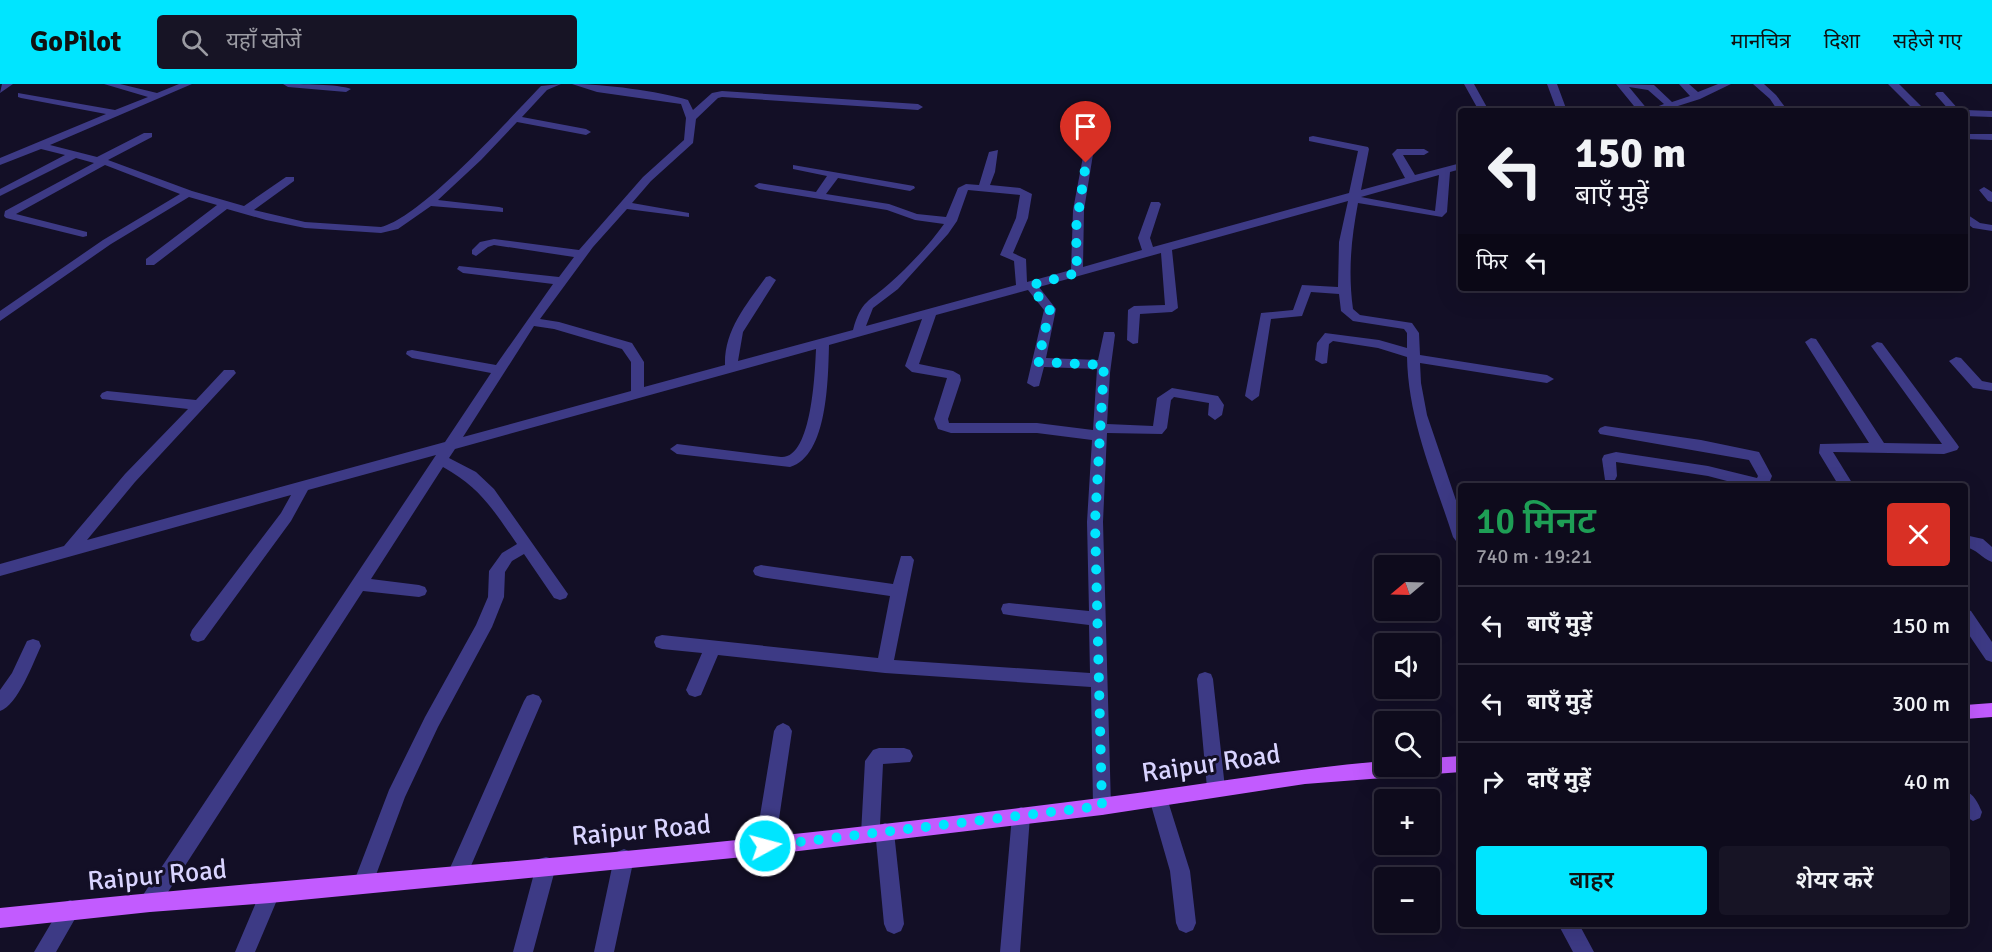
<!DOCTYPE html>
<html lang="hi">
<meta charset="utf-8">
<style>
:root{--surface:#0e0b1c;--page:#171425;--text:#f1f3f6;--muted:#9b9ba3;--line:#2e2b3b;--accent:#00e5ff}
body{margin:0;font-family:Signika,"Noto Sans Devanagari",sans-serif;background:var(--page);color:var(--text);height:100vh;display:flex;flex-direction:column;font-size:22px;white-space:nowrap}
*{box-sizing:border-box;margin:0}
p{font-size:20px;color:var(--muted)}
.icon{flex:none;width:33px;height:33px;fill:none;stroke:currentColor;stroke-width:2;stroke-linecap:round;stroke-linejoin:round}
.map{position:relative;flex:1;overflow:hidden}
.drawer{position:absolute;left:1458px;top:399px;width:510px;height:444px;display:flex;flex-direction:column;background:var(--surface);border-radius:6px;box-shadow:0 6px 24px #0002,0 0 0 2px var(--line)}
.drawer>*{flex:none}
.top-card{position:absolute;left:1458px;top:24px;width:510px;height:183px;border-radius:6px;box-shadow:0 6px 24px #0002,0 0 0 2px var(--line);background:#0e0b1c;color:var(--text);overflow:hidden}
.needle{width:39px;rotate:251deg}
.buttons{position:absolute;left:1374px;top:471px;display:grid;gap:12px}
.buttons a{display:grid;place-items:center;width:66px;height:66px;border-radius:6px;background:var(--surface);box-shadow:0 6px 24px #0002,0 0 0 2px var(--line);font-size:30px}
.pin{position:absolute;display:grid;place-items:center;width:51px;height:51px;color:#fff;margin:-62px -26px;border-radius:50% 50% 50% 0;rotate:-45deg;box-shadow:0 0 6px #0007}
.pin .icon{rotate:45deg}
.me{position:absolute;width:66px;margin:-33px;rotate:83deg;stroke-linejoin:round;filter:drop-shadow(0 0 4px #0008)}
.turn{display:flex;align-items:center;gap:21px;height:126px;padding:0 18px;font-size:27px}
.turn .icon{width:78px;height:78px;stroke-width:2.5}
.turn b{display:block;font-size:42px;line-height:51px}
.then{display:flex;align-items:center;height:57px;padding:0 18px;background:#0003;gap:12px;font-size:22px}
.round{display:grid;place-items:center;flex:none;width:63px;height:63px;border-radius:6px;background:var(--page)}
.summary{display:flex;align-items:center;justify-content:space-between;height:102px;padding:0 18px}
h1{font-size:36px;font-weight:600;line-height:45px;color:#1e9e55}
.button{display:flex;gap:12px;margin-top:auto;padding:12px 18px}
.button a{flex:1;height:69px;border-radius:6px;background:var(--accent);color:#111;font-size:24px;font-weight:600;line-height:69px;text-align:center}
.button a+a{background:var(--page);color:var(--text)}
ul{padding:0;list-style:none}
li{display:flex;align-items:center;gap:18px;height:78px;padding:0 18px;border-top:2px solid var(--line)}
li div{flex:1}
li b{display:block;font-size:22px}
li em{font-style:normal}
header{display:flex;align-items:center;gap:36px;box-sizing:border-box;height:84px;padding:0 30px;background:var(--accent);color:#111}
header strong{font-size:28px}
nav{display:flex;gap:33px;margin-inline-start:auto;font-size:21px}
.search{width:420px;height:54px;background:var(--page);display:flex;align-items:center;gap:15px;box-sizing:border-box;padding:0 21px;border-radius:6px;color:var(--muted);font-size:22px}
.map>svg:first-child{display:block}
</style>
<header>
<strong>GoPilot</strong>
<div class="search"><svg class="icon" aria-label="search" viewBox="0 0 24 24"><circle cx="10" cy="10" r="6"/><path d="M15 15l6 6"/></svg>यहाँ खोजें</div>
<nav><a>मानचित्र</a><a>दिशा</a><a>सहेजे गए</a></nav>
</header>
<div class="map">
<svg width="1992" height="868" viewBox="0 0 1992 868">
<rect width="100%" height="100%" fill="#130f26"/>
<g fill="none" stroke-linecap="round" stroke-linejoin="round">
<path fill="#3d3a85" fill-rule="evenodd" d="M 2,0 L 13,0 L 0,9 Z
M 104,0 L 120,0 L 157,9 L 179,0 L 192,0 L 50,61 L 97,73 L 144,49 L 152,49 L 152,53 L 108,76 L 192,107 L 244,122 L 286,93 L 294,93 L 294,97 L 254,126 L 305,138 L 381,143 C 422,133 509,35 541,2 L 561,0 L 547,6 L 522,33 L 586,45 L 591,48 L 586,51 L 517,38 L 481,76 L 438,116 L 499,123 L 503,124 L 503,128 L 431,122 L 398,145 L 381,149 L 305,144 L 266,136 L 227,125 L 154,181 L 146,181 L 146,175 L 217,121 L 189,113 L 111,160 L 0,237 L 0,227 L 103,156 L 180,110 L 105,81 L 16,130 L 87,148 L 87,152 L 83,153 L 6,134 L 4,132 L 5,127 L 94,79 L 76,74 L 0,112 L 0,105 L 65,71 L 41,65 L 0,81 L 0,74 L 106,30 L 21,14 L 18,13 L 18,9 L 115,26 L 148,13 Z
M 283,0 C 300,0 338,0 351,5 L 346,8 L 288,3 Z
M 572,0 C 604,0 658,7 688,16 L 693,26 L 712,9 L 722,7 L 918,20 L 923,23 L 918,26 L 722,13 L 718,14 L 696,35 L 693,59 L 651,97 L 632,119 L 689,129 L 689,133 L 627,125 L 593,163 L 540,235 L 559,238 L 632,259 L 644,278 L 644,303 L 725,281 C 724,246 747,220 766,193 L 770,192 L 776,196 L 743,248 L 738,277 L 853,246 C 861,216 869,218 890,199 C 908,183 930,160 944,140 L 915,136 L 887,126 L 759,105 L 754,102 L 759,99 L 816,108 L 827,92 L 793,85 L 793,81 L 914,102 L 915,104 L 910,107 L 838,94 L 826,110 L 889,120 L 917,130 L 946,133 L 958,104 L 966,100 L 979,101 L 989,68 L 998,66 L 995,88 L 990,101 L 1020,104 L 1032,110 L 1028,134 L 1013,169 L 1026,175 L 1027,198 L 1071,186 L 1073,126 L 1085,62 L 1094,64 L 1084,126 L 1083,183 L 1142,166 L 1138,154 L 1151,118 L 1159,118 L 1161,120 L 1150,154 L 1153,163 L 1349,109 L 1358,67 L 1309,57 L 1309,53 L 1313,52 L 1368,63 L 1369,65 L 1361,106 L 1405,94 L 1392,70 L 1397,65 L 1424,65 L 1429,68 L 1424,71 L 1403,71 L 1415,91 L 1461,79 L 1461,85 L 1450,88 L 1447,128 L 1442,133 L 1358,119 C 1351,156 1348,188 1353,225 L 1360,231 L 1412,239 L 1419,249 L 1420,271 L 1547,291 L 1554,295 L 1547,299 L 1420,279 L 1421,299 L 1427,331 L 1461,431 L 1461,459 L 1456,457 L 1453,453 C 1434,394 1408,335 1407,273 L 1378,264 L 1333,257 L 1329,260 L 1327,279 L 1322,280 L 1315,276 L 1317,259 L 1325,249 L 1379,256 L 1407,264 L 1407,249 L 1404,245 L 1353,237 L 1341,227 L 1339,210 L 1311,208 L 1302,232 L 1271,235 L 1259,312 L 1252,317 L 1245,312 L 1261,229 L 1293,226 L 1302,201 L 1338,203 L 1339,158 L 1348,117 L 1172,166 L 1178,224 L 1172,228 L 1140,230 L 1138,259 L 1133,260 L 1127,256 L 1128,226 L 1134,222 L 1165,221 L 1161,169 L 1039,203 L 1056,225 L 1046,274 L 1098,276 L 1104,248 L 1114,248 L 1115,251 L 1110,289 L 1107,340 L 1153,342 L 1157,314 L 1172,304 L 1218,312 L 1224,321 L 1222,331 L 1215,336 L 1208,331 L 1209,319 L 1174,313 L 1171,316 L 1167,344 L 1162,350 L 1107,349 L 1103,438 L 1111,722 L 1109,728 L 1102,731 L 1095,728 L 1093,722 L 1091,603 L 885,589 L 718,571 L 701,611 L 695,613 L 689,611 L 686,606 L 702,569 L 662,565 L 656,563 L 654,558 L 656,553 L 662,551 L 878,574 L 890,512 L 761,493 L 755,491 L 753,487 L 755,483 L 761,481 L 893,500 L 901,472 L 911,472 L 914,476 L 894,576 L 1090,589 L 1089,541 L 1009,531 L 1003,530 L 1001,525 L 1003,520 L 1009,519 L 1089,527 L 1087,438 L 1092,356 L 1037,349 L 951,349 L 938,345 L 934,335 L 947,294 L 912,288 L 905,282 L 922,235 L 829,261 C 828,294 828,372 790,383 L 677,370 L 670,365 L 677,360 L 781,373 C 812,375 815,287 816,265 L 455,365 L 449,374 L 476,388 L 494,405 L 568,510 L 566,514 L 560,516 L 554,514 L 524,470 L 512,477 L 505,488 L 504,513 L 492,543 L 438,643 L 405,713 L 370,807 L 363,809 L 356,807 L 353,800 L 389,706 L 425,633 L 476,541 L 488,513 L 489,487 L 502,469 L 517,460 C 493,426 481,404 443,383 L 371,495 L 419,501 L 425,503 L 427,507 L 425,511 L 419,513 L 363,507 L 157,825 L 150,828 L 143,825 L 140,818 L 143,811 L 436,371 L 308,406 L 291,437 L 204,556 L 198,558 L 192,556 L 190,551 L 192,546 L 281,429 L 291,411 L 0,492 L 0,480 L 64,462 L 125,390 L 188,325 L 102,315 L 100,312 L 102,309 L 107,307 L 196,316 L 224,286 L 234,286 L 236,289 L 135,398 L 87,456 L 445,358 L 491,289 L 412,274 L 406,270 L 407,267 L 412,266 L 496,281 L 553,200 L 463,189 L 457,185 L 459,182 L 559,193 L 574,173 L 494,161 L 488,163 L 476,172 L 472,170 L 472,166 L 480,158 L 494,155 L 579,166 L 643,93 L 684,56 L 686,34 L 681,20 L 597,8 ZM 1439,91 L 1435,127 L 1361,113 ZM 968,106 L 1020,111 L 1016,134 L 1000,171 L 1014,177 L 1016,201 L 866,242 L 873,224 L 898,205 L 948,150 L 957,137 ZM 1028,206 L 1044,226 L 1027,299 L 1034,303 L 1039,302 L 1044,283 L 1097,285 L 1093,346 L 1037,339 L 949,339 L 948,335 L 961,296 L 960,291 L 953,287 L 919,280 L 936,231 ZM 534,242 L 554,245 L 622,265 L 631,278 L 631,307 L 463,353 Z
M 1464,0 L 1474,0 L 1489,27 L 1479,27 Z
M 1547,0 L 1557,0 L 1567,27 L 1557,27 Z
M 1616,0 L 1654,1 L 1672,18 L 1690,12 L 1679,0 L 1689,0 L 1698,8 L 1718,0 L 1731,0 L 1700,15 L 1662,27 L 1638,27 ZM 1629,3 L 1648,6 L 1664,20 L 1648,26 Z
M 1753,0 L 1764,0 L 1776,11 L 1788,27 L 1778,27 L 1770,15 Z
M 1888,0 L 1899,0 L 1926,27 L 1915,27 Z
M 1937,8 L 1943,8 L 1960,27 L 1950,27 L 1935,10 Z
M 1965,26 L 1992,27 L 1992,33 L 1965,32 L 1965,27 L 1961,27 Z
M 1968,50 L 1992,50 L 1992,56 L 1965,55 L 1965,51 Z
M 1984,103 L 1992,108 L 1992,118 L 1988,117 L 1979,106 Z
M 1965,129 L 1980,139 L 1992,141 L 1992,147 L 1973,144 L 1965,138 Z
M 1811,254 L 1816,255 L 1884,359 L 1942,360 L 1871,262 L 1877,258 L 1882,259 L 1957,360 L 1959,363 L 1957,366 L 1944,370 L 1833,368 L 1854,402 L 1839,402 L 1819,369 L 1820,360 L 1869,359 L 1805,258 Z
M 1956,273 L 1961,274 L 1982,297 L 1992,299 L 1992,307 L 1973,304 L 1949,277 Z
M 1605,342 L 1701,356 L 1759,368 L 1772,392 L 1768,402 L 1746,402 L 1708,392 L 1616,378 L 1617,392 L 1615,396 L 1605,396 L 1602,375 L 1604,371 L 1616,368 L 1708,382 L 1757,394 L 1758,392 L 1749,376 L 1600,350 L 1598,347 L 1600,344 Z
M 1965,451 L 1983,455 L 1992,463 L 1992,478 C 1981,474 1977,465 1965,463 Z
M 1965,525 L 1971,527 L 1992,558 L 1992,578 L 1986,576 L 1965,545 Z
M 33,555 L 39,557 L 41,562 C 33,579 18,621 0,627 L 0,606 L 12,589 L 27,557 Z
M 1205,588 L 1211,590 L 1213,595 L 1225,704 L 1222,710 L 1216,712 L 1210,710 L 1207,704 L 1197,595 L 1199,590 Z
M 533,610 L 539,612 L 542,617 L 464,798 L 457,800 L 450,798 L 447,791 L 450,784 L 524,617 L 527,612 Z
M 783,639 L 789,642 L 792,647 L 775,762 L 772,768 L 765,771 L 758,768 L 755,762 L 774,647 L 777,642 Z
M 879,664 L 904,664 L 910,666 L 913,672 L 910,678 L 883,680 L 880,741 L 885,739 L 892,742 L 894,748 L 904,840 L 901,847 L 894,850 L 887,847 L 884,840 L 876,756 L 870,759 L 863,756 L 861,750 L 865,677 L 873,666 Z
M 1158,706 L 1165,708 L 1167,714 L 1190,787 L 1196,839 L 1193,846 L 1186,849 L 1179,846 L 1176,839 L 1170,787 L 1149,714 L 1151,708 Z
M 1965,707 C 1974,710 1978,719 1982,728 L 1980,734 L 1973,737 L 1965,732 Z
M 1021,723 L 1028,726 L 1030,732 L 1020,868 L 1000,868 L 1012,732 L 1014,726 Z
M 624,765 L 631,768 L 634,774 L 614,868 L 594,868 L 614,774 L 617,768 Z
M 546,773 L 553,775 L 556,782 L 533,868 L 513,868 L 536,782 L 539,775 Z
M 270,799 L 277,802 L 280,809 L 255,868 L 235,868 L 263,802 Z
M 70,816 L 77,819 L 80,826 L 56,868 L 34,868 L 63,819 Z
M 1558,840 L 1579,840 L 1594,868 L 1573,868 Z"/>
<path fill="#c25bff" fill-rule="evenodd" d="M 1992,619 L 1992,633 L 1965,635 L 1965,621 Z
M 1461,672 L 1461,688 L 1305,700 L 1102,731 L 765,771 L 270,819 L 150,828 L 0,844 L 0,824 C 255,797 511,780 766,753 C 878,741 989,728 1100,714 C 1195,702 1289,685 1384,677 L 1384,682 L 1430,682 L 1430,674 Z"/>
</g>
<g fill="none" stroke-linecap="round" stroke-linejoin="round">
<path stroke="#00e5ff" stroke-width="10" stroke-dasharray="0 18" d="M 765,762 L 1102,722 L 1095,438 L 1104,281 L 1038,278 L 1050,225 L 1038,212 L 1032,201 L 1077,189 L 1076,144 L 1086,79"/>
</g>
<g text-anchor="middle" stroke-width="6" stroke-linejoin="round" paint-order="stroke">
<g font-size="27" fill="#d9d4ff" stroke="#130f26">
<text transform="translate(1211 679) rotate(-8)" y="9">Raipur Road</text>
<text transform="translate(641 746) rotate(-5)" y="9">Raipur Road</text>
<text transform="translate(157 791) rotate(-5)" y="9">Raipur Road</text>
</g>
</g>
</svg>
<div class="buttons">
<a><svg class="needle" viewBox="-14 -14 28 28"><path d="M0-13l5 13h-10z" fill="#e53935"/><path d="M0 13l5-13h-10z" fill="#9b9ba3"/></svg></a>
<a><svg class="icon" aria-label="sound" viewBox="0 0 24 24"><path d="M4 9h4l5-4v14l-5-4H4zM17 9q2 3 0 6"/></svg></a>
<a><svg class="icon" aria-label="search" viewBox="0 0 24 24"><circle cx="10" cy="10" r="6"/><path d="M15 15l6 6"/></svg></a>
<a>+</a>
<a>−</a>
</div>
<div class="pin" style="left:1086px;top:79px;background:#d93025"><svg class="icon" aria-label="arrive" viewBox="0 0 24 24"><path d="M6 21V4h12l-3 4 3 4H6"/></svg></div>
<svg class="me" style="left:765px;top:762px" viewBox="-20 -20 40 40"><circle r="17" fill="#00e5ff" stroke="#fff" stroke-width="3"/><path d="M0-11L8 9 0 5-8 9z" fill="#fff"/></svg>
<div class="top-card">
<div class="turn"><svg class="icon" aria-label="left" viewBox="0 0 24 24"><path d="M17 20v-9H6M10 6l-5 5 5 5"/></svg><div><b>150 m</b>बाएँ मुड़ें</div></div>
<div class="then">फिर<svg class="icon" aria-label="left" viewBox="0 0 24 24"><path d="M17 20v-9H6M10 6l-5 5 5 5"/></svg></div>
</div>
<section class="drawer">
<div class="summary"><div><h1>10 मिनट</h1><p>740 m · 19:21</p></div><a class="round" style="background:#d93025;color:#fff"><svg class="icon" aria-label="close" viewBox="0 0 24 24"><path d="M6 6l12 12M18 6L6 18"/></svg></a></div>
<ul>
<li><svg class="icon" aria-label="left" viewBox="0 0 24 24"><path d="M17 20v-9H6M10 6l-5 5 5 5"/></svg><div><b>बाएँ मुड़ें</b></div><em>150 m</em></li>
<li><svg class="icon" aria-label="left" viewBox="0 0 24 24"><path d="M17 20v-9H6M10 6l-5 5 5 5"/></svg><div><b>बाएँ मुड़ें</b></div><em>300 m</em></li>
<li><svg class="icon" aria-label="right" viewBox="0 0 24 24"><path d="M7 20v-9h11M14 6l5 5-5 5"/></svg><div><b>दाएँ मुड़ें</b></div><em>40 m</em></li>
</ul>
<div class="button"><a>बाहर</a><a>शेयर करें</a></div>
</section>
</div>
